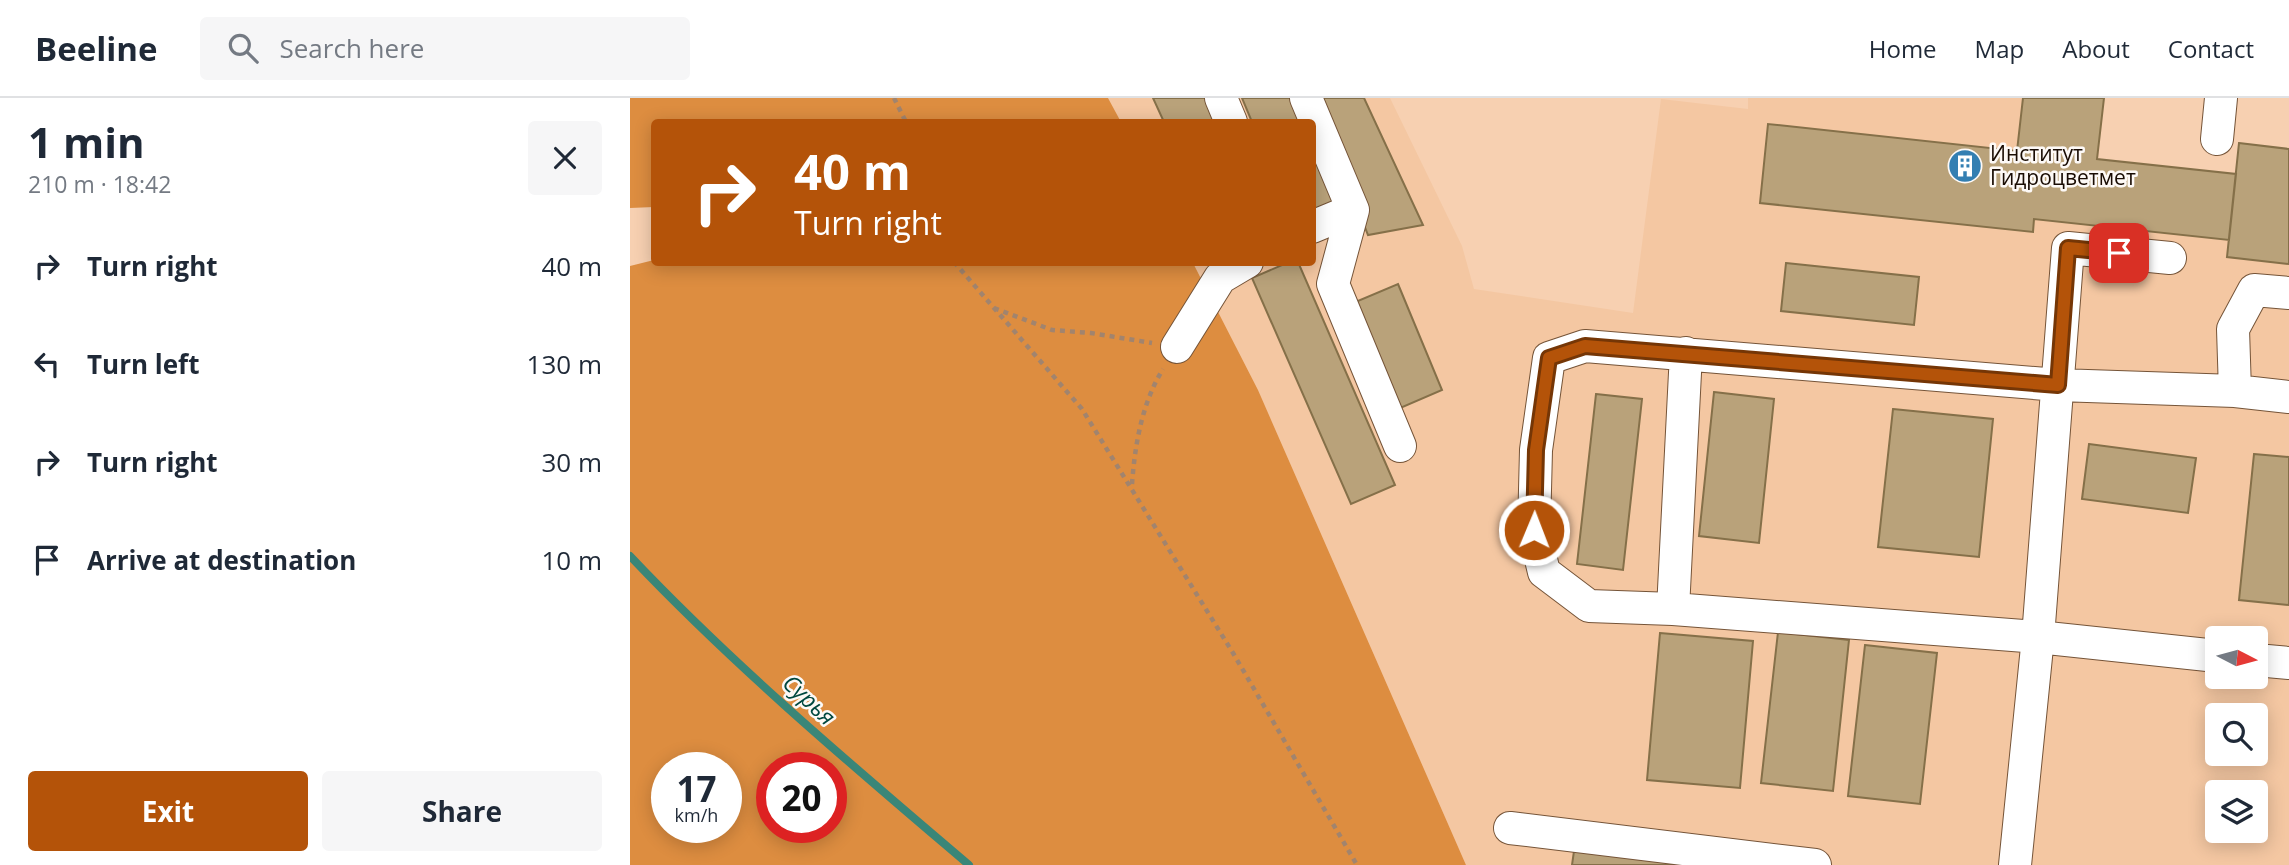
<!DOCTYPE html>
<meta charset="utf-8">
<style>
:root{--surface:#fff;--page:#f6f6f7;--text:#1f2937;--muted:#747a83;--line:#e0e1e3;--accent:#b45309}
body{margin:0;font-family:"Open Sans",sans-serif;background:var(--page);color:var(--text);height:100vh;display:flex;flex-direction:column;font-size:26px;white-space:nowrap}
*{box-sizing:border-box;margin:0}
p{font-size:23px;color:var(--muted)}
.icon{flex:none;width:38px;height:38px;fill:none;stroke:currentColor;stroke-width:2;stroke-linecap:round;stroke-linejoin:round}
.map{position:relative;flex:1;overflow:hidden}
.drawer{display:flex;flex-direction:column;background:var(--surface);width:630px}
.drawer>*{flex:none}
.top-card{position:absolute;left:21px;top:21px;width:665px;height:147px;border-radius:7px;box-shadow:0 4px 18px #0003;background:#b45309;color:#fff;overflow:hidden}
.needle{width:46px;rotate:96deg}
.buttons{position:absolute;left:1575px;top:528px;display:grid;gap:14px}
.buttons a{display:grid;place-items:center;width:63px;height:63px;border-radius:7px;background:var(--surface);box-shadow:0 4px 18px #0003;font-size:35px}
.speed{position:absolute;left:21px;top:654px;display:flex;gap:14px;font-size:35px;font-weight:700;text-align:center}
.speed>*{display:grid;place-content:center;width:91px;height:91px;border-radius:50%;background:var(--surface);box-shadow:0 4px 18px #0003;line-height:1}
.speed small{font-size:18px;font-weight:400}
.speed .limit{border:10px solid #d22;background:#fff;color:#111}
.pin{position:absolute;display:grid;place-items:center;width:60px;height:60px;color:#fff;margin:-30px;border-radius:14px;box-shadow:0 4px 10px #0006}
.me{position:absolute;width:77px;margin:-38px;rotate:1deg;stroke-linejoin:round;filter:drop-shadow(0 0 5px #0008)}
.turn{display:flex;align-items:center;gap:24px;height:147px;padding:0 28px;font-size:32px}
.turn .icon{width:91px;height:91px;stroke-width:2.5}
.turn b{display:block;font-size:49px;line-height:60px}
.round{display:grid;place-items:center;flex:none;width:74px;height:74px;border-radius:7px;background:var(--page)}
.head{display:flex;align-items:center;justify-content:space-between;height:119px;padding:0 28px}
h1{font-size:42px;font-weight:700;line-height:52px}
.primary-button{display:flex;gap:14px;margin-top:auto;padding:14px 28px}
.primary-button a{flex:1;height:80px;border-radius:7px;background:var(--accent);color:#fff;font-size:28px;font-weight:700;line-height:80px;text-align:center}
.primary-button a+a{background:var(--page);color:var(--text)}
ul{padding:0;list-style:none}
li{display:flex;align-items:center;gap:21px;height:98px;padding:0 28px}
li div{flex:1}
li b{display:block;font-size:26px}
li em{font-style:normal}
header{display:flex;align-items:center;gap:42px;box-sizing:border-box;height:98px;padding:0 35px;background:var(--surface);border-bottom:2px solid var(--line)}
header strong{font-size:33px}
nav{display:flex;gap:38px;margin-inline-start:auto;font-size:24px}
.search{width:490px;height:63px;background:var(--page);display:flex;align-items:center;gap:18px;box-sizing:border-box;padding:0 24px;border-radius:7px;color:var(--muted);font-size:26px}
main{display:flex;flex:1;min-height:0}
.map>svg:first-child{display:block}
</style>
<header>
<strong>Beeline</strong>
<div class="search"><svg class="icon" aria-label="search" viewBox="0 0 24 24"><circle cx="10" cy="10" r="6"/><path d="M15 15l6 6"/></svg>Search here</div>
<nav><a>Home</a><a>Map</a><a>About</a><a>Contact</a></nav>
</header>
<main>
<section class="drawer">
<div class="head"><div><h1>1 min</h1><p>210 m · 18:42</p></div><a class="round"><svg class="icon" aria-label="close" viewBox="0 0 24 24"><path d="M6 6l12 12M18 6L6 18"/></svg></a></div>
<ul>
<li><svg class="icon" aria-label="right" viewBox="0 0 24 24"><path d="M7 20v-9h11M14 6l5 5-5 5"/></svg><div><b>Turn right</b></div><em>40 m</em></li>
<li><svg class="icon" aria-label="left" viewBox="0 0 24 24"><path d="M17 20v-9H6M10 6l-5 5 5 5"/></svg><div><b>Turn left</b></div><em>130 m</em></li>
<li><svg class="icon" aria-label="right" viewBox="0 0 24 24"><path d="M7 20v-9h11M14 6l5 5-5 5"/></svg><div><b>Turn right</b></div><em>30 m</em></li>
<li><svg class="icon" aria-label="arrive" viewBox="0 0 24 24"><path d="M6 21V4h12l-3 4 3 4H6"/></svg><div><b>Arrive at destination</b></div><em>10 m</em></li>
</ul>
<div class="primary-button"><a>Exit</a><a>Share</a></div>
</section>
<div class="map">
<svg width="1659" height="767" viewBox="0 0 1659 767">
<rect width="100%" height="100%" fill="#f7d0b1"/>
<path fill="#f4c7a2" fill-rule="evenodd" d="M 478,0 L 760,0 L 832,148 L 844,191 L 1003,215 L 1031,1 L 1118,11 L 1118,0 L 1474,0 L 1468,61 L 1606,76 L 1609,45 L 1659,51 L 1659,767 L 836,767 L 628,292 L 563,165 L 682,164 L 682,24 L 491,24 ZM 1587,541 L 1626,541 L 1626,579 L 1587,579 ZM 1587,618 L 1626,618 L 1626,656 L 1587,656 ZM 1587,695 L 1626,695 L 1626,733 L 1587,733 Z"/>
<path fill="#dd8d40" fill-rule="evenodd" d="M 0,0 L 478,0 L 491,24 L 24,24 L 24,109 L 0,110 Z
M 24,162 L 24,164 L 563,165 L 628,292 L 836,767 L 0,767 L 0,168 ZM 37,670 L 96,670 L 96,730 L 37,730 ZM 142,670 L 201,670 L 201,730 L 142,730 Z"/>
<g fill="none" stroke-linecap="round" stroke-linejoin="round">
<path stroke="#3a8678" stroke-width="8" d="M 0,458 C 105,569 223,668 339,767"/>
</g>
<path fill="#b9a27a" stroke="#857049" stroke-width="2" d="M 523,0 L 576,0 L 586,24 L 534,24 Z
M 612,0 L 669,0 L 679,24 L 622,24 Z
M 685,0 L 734,0 L 793,127 L 738,137 Z
M 1393,0 L 1474,0 L 1467,61 L 1606,76 L 1599,142 L 1404,121 L 1403,134 L 1130,105 L 1138,26 L 1387,53 Z
M 682,33 L 710,101 L 682,113 Z
M 1609,45 L 1659,51 L 1659,166 L 1597,159 Z
M 659,164 L 668,164 L 765,387 L 721,406 L 622,180 Z
M 1156,165 L 1289,179 L 1284,227 L 1151,213 Z
M 768,186 L 812,292 L 768,311 L 723,205 Z
M 1084,294 L 1144,301 L 1129,445 L 1069,438 Z
M 966,296 L 1012,301 L 993,472 L 947,466 Z
M 1263,311 L 1363,321 L 1349,459 L 1248,449 Z
M 1459,346 L 1566,360 L 1558,415 L 1452,401 Z
M 1624,356 L 1659,359 L 1659,507 L 1609,502 Z
M 1148,534 L 1219,542 L 1203,693 L 1131,685 Z
M 1030,535 L 1123,543 L 1110,690 L 1017,682 Z
M 1235,547 L 1307,555 L 1290,706 L 1218,698 Z
M 944,753 L 1065,767 L 942,767 Z"/>
<g fill="none" stroke-linecap="round" stroke-linejoin="round">
<g stroke="#755438" stroke-width="34">
<path id="minor" d="M 591,0 L 601,24
M 676,0 L 723,112 L 703,186 L 770,348
M 1587,41 L 1591,0
M 682,129 L 723,112
M 1540,160 L 1438,150 L 1408,539 L 1043,511 L 959,508 L 914,474 L 904,432 L 906,352 L 919,260 L 955,248 L 1428,287 L 1605,293 L 1659,299
M 547,249 L 590,180 L 617,164
M 1605,293 L 1603,231 L 1624,192 L 1659,195
M 1043,511 L 1056,255
M 1626,562 L 1659,565
M 880,730 L 1185,767
M 1385,767 L 1408,539 L 1587,558"/>
</g>
<path stroke="#a1846e" stroke-width="4.5" stroke-dasharray="5 5" stroke-linecap="butt" d="M 264,0 L 276,24
M 324,164 L 452,311 L 603,555 L 727,767
M 364,210 L 422,232 L 461,235 L 522,245
M 502,386 C 505,346 512,305 533,271"/>
<use href="#minor" stroke="#fff" stroke-width="32"/>
</g>
<g fill="none" stroke-linecap="round" stroke-linejoin="round">
<g stroke="#753606" stroke-width="18">
<path id="route" d="M 904,432 L 906,352 L 919,260 L 955,248 L 1428,287 L 1438,150 L 1489,155"/>
</g>
<use href="#route" stroke="#b45309" stroke-width="12"/>
</g>
<defs>
<g id="building-disc" transform="scale(1.75)"><circle r="9.5" fill="#337fb2" stroke="#fdf9f6"/><path d="M-4-6H4V6H1V3H-1V6H-4ZM-2.5-4.3h1.7v1.8h-1.7ZM.8-4.3h1.7v1.8H.8ZM-2.5-1h1.7V.8h-1.7ZM.8-1h1.7V.8H.8Z" fill="#fff"/></g>
</defs>
<g fill-rule="evenodd">
<use href="#building-disc" x="1335" y="68"/>
</g>
<g text-anchor="middle" stroke-width="5" stroke-linejoin="round" paint-order="stroke">
<g font-size="21" fill="#190c03" stroke="#fdf9f6" text-anchor="start">
<text x="1360" y="63">Институт<tspan x="1360" dy="24">Гидроцветмет</tspan></text>
</g>
<g font-size="23" font-style="italic" fill="#00483f" stroke="#fdf9f6">
<text transform="translate(179 602) rotate(43)" y="8">Сурья</text>
</g>
</g>
</svg>
<div class="buttons">
<a><svg class="needle" viewBox="-14 -14 28 28"><path d="M0-13l5 13h-10z" fill="#e53935"/><path d="M0 13l5-13h-10z" fill="#747a83"/></svg></a>
<a><svg class="icon" aria-label="search" viewBox="0 0 24 24"><circle cx="10" cy="10" r="6"/><path d="M15 15l6 6"/></svg></a>
<a><svg class="icon" aria-label="layers" viewBox="0 0 24 24"><path d="M12 4l9 5-9 5-9-5zM3 14l9 5 9-5"/></svg></a>
</div>
<div class="speed"><div>17<small>km/h</small></div><div class="limit">20</div></div>
<div class="pin" style="left:1489px;top:155px;background:#d93025"><svg class="icon" aria-label="arrive" viewBox="0 0 24 24"><path d="M6 21V4h12l-3 4 3 4H6"/></svg></div>
<svg class="me" style="left:904px;top:432px" viewBox="-20 -20 40 40"><circle r="17" fill="#b45309" stroke="#fff" stroke-width="3"/><path d="M0-11L8 9 0 5-8 9z" fill="#fff"/></svg>
<div class="top-card">
<div class="turn"><svg class="icon" aria-label="right" viewBox="0 0 24 24"><path d="M7 20v-9h11M14 6l5 5-5 5"/></svg><div><b>40 m</b>Turn right</div></div>
</div>
</div>
</main>
